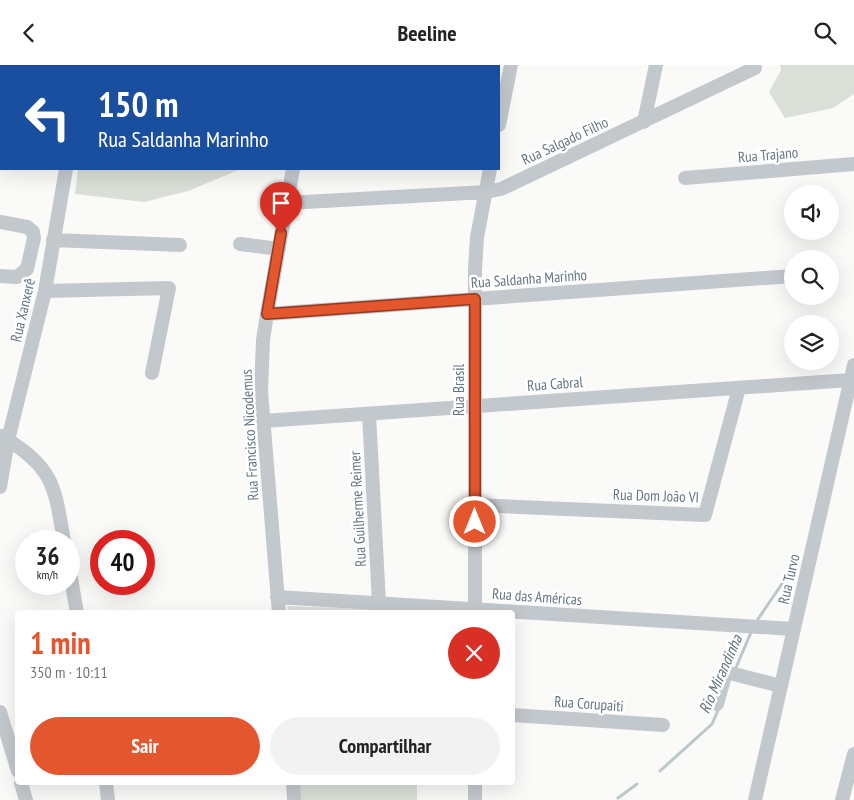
<!DOCTYPE html>
<html lang="pt">
<meta charset="utf-8">
<style>
:root{--surface:#fff;--page:#f2f2f2;--text:#222;--muted:#767676;--accent:#e4572e}
body{margin:0;font-family:"PT Sans Narrow",sans-serif;background:var(--page);color:var(--text);height:100vh;display:flex;flex-direction:column;font-size:19px;white-space:nowrap}
*{box-sizing:border-box;margin:0}
p{font-size:16px;color:var(--muted)}
.icon{flex:none;width:28px;height:28px;fill:none;stroke:currentColor;stroke-width:2;stroke-linecap:round;stroke-linejoin:round}
.map{position:relative;flex:1;overflow:hidden}
.panel{position:absolute;left:15px;top:545px;width:500px;height:175px;display:flex;flex-direction:column;background:var(--surface);border-radius:5px;box-shadow:0 5px 20px #0002}
.panel>*{flex:none}
.banner{position:absolute;left:0px;top:0px;width:500px;height:105px;box-shadow:0 5px 20px #0002;background:#1a4fa0;color:#fff;overflow:hidden}
.buttons{position:absolute;left:784px;top:120px;display:grid;gap:10px}
.buttons a{display:grid;place-items:center;width:55px;height:55px;border-radius:50%;background:var(--surface);box-shadow:0 5px 20px #0002;font-size:25px}
.speed{position:absolute;left:15px;top:465px;display:flex;gap:10px;font-size:25px;font-weight:700;text-align:center}
.speed>*{display:grid;place-content:center;width:65px;height:65px;border-radius:50%;background:var(--surface);box-shadow:0 5px 20px #0002;line-height:1}
.speed small{font-size:12px;font-weight:400}
.speed .limit{border:8px solid #d22;background:#fff;color:#111}
.pin{position:absolute;display:grid;place-items:center;width:42px;height:42px;color:#fff;margin:-51px -21px;border-radius:50% 50% 50% 0;rotate:-45deg;box-shadow:0 0 5px #0007}
.pin .icon{rotate:45deg}
.me{position:absolute;width:55px;margin:-28px;rotate:0deg;stroke-linejoin:round;filter:drop-shadow(0 0 4px #0008)}
.turn{display:flex;align-items:center;gap:18px;height:105px;padding:0 15px;font-size:22px}
.turn .icon{width:65px;height:65px;stroke-width:2.5}
.turn b{display:block;font-size:35px;line-height:42px}
.round{display:grid;place-items:center;flex:none;width:52px;height:52px;border-radius:26px;background:var(--page)}
.summary{display:flex;align-items:center;justify-content:space-between;height:85px;padding:0 15px}
h1{font-size:30px;font-weight:800;line-height:38px;color:var(--accent)}
.primary-button{display:flex;gap:10px;margin-top:auto;padding:10px 15px}
.primary-button a{flex:1;height:58px;border-radius:30px;background:var(--accent);color:#fff;font-size:20px;font-weight:800;line-height:58px;text-align:center}
.primary-button a+a{background:var(--page);color:var(--text)}
header{display:flex;justify-content:space-between;align-items:center;height:65px;padding:0 15px;background:var(--surface);font-size:22px;font-weight:800}
.map>svg:first-child{display:block}
</style>
<header><svg class="icon" aria-label="back" viewBox="0 0 24 24"><path d="M15 5l-7 7 7 7"/></svg>Beeline<svg class="icon" aria-label="search" viewBox="0 0 24 24"><circle cx="10" cy="10" r="6"/><path d="M15 15l6 6"/></svg></header>
<div class="map">
<svg width="854" height="735" viewBox="0 0 854 735">
<rect width="100%" height="100%" fill="#fafaf8"/>
<path fill="#dadfd7" d="M 780,0 L 854,0 L 854,29 L 833,43 L 785,53 L 769,27 L 781,5 Z
M 78,104 L 241,104 L 188,126 L 144,137 L 75,129 Z
M 287,541 L 417,546 L 417,547 L 288,547 Z
M 298,718 L 417,718 L 417,735 L 299,735 Z"/>
<g fill="none" stroke-linecap="round" stroke-linejoin="round">
<path stroke="#bbc7cb" stroke-width="3" d="M 756,557 L 788,510
M 735,605 L 752,565
M 660,706 L 712,659 L 719,643
M 618,733 L 637,719"/>
<path stroke="#c3c8cc" stroke-width="14" d="M 86,1 L 86,0
M 313,1 L 313,0
M 644,57 L 656,0
M 499,60 L 511,0
M 685,113 L 854,99
M 287,138 L 486,127 L 501,124 L 755,3
M 0,157 L 27,162 L 33,167 L 34,173 L 27,204 L 17,212 L 0,211
M 53,175 L 180,180
M 240,179 L 279,184
M 45,226 L 169,223 L 152,308
M 267,249 L 792,211
M 369,349 L 379,538
M 263,356 L 850,315
M 2,371 C 54,404 54,418 64,476
M 0,422 L 8,375 L 45,226 L 66,104
M 475,440 L 705,450 L 739,323
M 69,502 L 77,548
M 277,532 L 794,564
M 279,548 L 261,326 L 263,275 L 267,249 L 293,104
M 475,548 L 475,205 L 477,172 L 490,104
M 717,639 L 726,607 L 781,621
M 0,647 L 18,706
M 512,650 L 663,660
M 21,718 L 26,735
M 106,718 L 108,735
M 293,718 L 294,735
M 475,718 L 475,735
M 755,735 L 854,300
M 842,735 L 854,689"/>
</g>
<g fill="none" stroke-linecap="round" stroke-linejoin="round">
<g stroke="#94391e" stroke-width="12">
<path id="route" d="M 281,168 L 267,249 L 475,234 L 475,457"/>
</g>
<use href="#route" stroke="#e4572e" stroke-width="9"/>
</g>
<g text-anchor="middle" stroke-width="5" stroke-linejoin="round" paint-order="stroke">
<g font-size="15" fill="#657683" stroke="#fff">
<text transform="translate(565 76) rotate(-25)" y="5">Rua Salgado Filho</text>
<text transform="translate(768 90) rotate(-5)" y="5">Rua Trajano</text>
<text transform="translate(529 214) rotate(-4)" y="5">Rua Saldanha Marinho</text>
<text transform="translate(23 245) rotate(-77)" y="5">Rua Xanxerê</text>
<text transform="translate(555 319) rotate(-4)" y="5">Rua Cabral</text>
<text transform="translate(459 325) rotate(-90)" y="5">Rua Brasil</text>
<text transform="translate(250 370) rotate(-93)" y="5">Rua Francisco Nicodemus</text>
<text transform="translate(656 431) rotate(2)" y="5">Rua Dom João VI</text>
<text transform="translate(358 444) rotate(-93)" y="5">Rua Guilherme Reimer</text>
<text transform="translate(789 514) rotate(-77)" y="5">Rua Turvo</text>
<text transform="translate(537 532) rotate(4)" y="5">Rua das Américas</text>
<text transform="translate(589 639) rotate(4)" y="5">Rua Corupaiti</text>
</g>
<g font-size="16" font-style="italic" fill="#60757c" stroke="#fff">
<text transform="translate(720 609) rotate(-66)" y="6">Rio Mirandinha</text>
</g>
</g>
</svg>
<div class="buttons">
<a><svg class="icon" aria-label="sound" viewBox="0 0 24 24"><path d="M4 9h4l5-4v14l-5-4H4zM17 9q2 3 0 6"/></svg></a>
<a><svg class="icon" aria-label="search" viewBox="0 0 24 24"><circle cx="10" cy="10" r="6"/><path d="M15 15l6 6"/></svg></a>
<a><svg class="icon" aria-label="layers" viewBox="0 0 24 24"><path d="M12 4l9 5-9 5-9-5zM3 14l9 5 9-5"/></svg></a>
</div>
<div class="speed"><div>36<small>km/h</small></div><div class="limit">40</div></div>
<div class="pin" style="left:281px;top:168px;background:#d93025"><svg class="icon" aria-label="arrive" viewBox="0 0 24 24"><path d="M6 21V4h12l-3 4 3 4H6"/></svg></div>
<svg class="me" style="left:475px;top:457px" viewBox="-20 -20 40 40"><circle r="17" fill="#e4572e" stroke="#fff" stroke-width="3"/><path d="M0-11L8 9 0 5-8 9z" fill="#fff"/></svg>
<div class="banner">
<div class="turn"><svg class="icon" aria-label="left" viewBox="0 0 24 24"><path d="M17 20v-9H6M10 6l-5 5 5 5"/></svg><div><b>150 m</b>Rua Saldanha Marinho</div></div>
</div>
<section class="panel">
<div class="summary"><div><h1>1 min</h1><p>350 m · 10:11</p></div><a class="round" style="background:#d93025;color:#fff"><svg class="icon" aria-label="close" viewBox="0 0 24 24"><path d="M6 6l12 12M18 6L6 18"/></svg></a></div>
<div class="primary-button"><a>Sair</a><a>Compartilhar</a></div>
</section>
</div>
